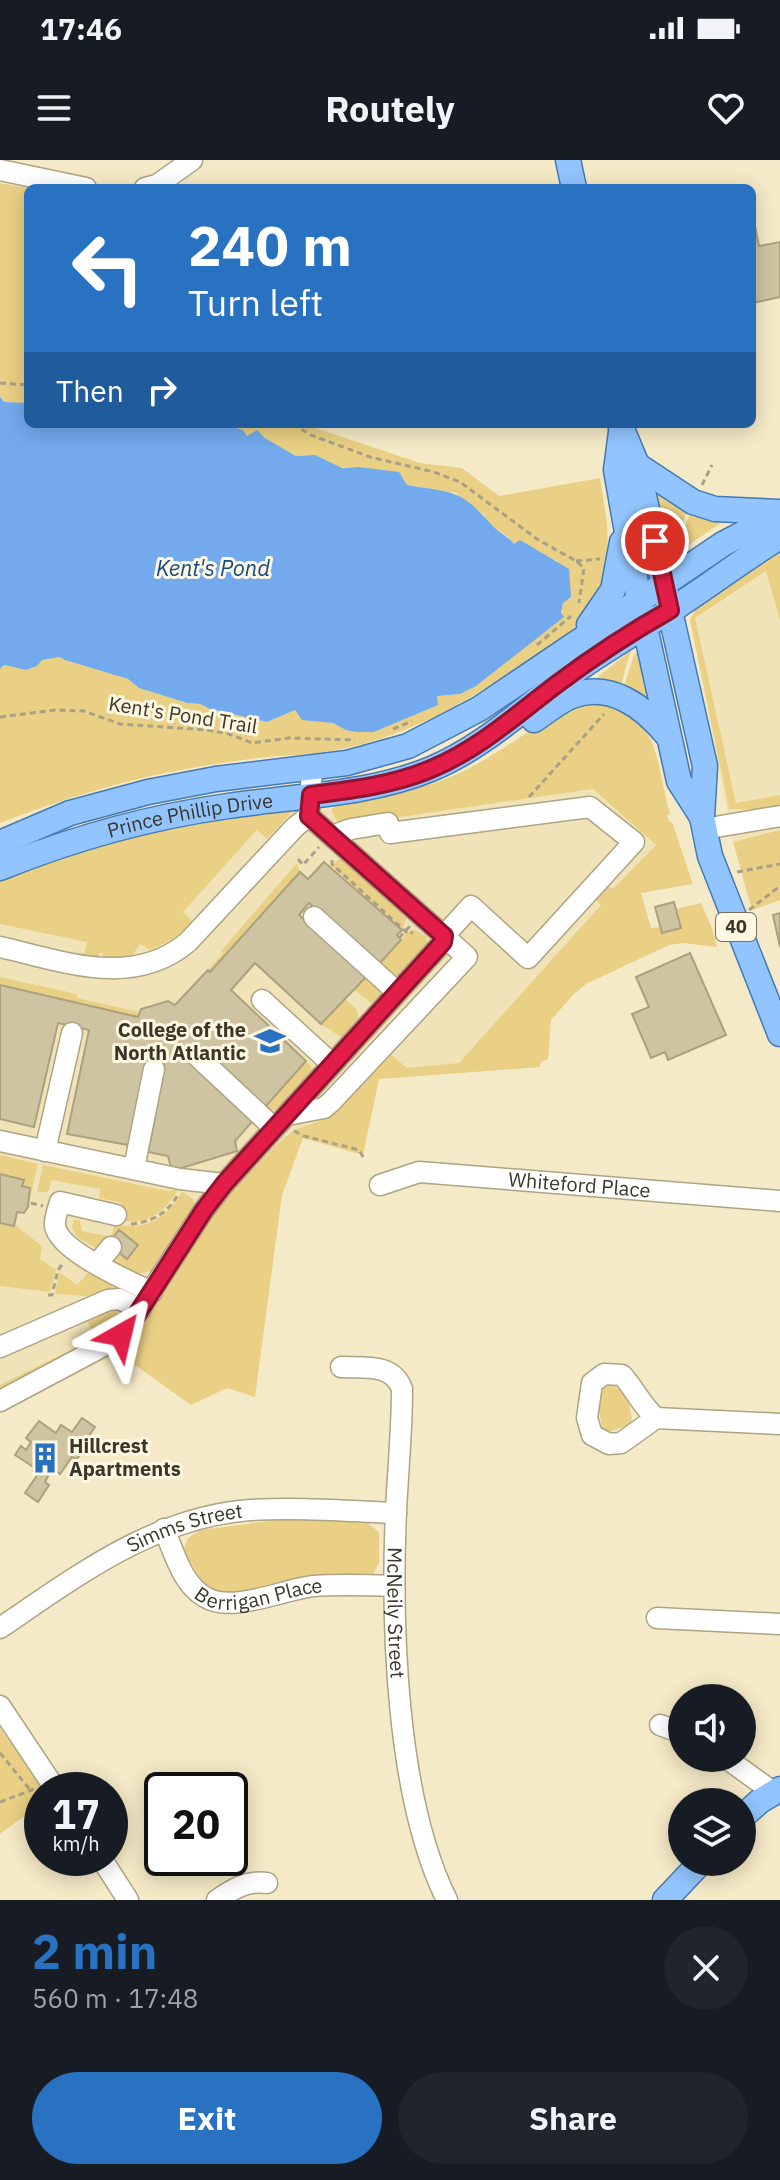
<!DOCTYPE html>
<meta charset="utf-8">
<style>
:root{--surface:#171b24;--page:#20242c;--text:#f1f3f6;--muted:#9ea1a6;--accent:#2972c2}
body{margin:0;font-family:"IBM Plex Sans",sans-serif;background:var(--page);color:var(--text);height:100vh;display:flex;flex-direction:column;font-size:30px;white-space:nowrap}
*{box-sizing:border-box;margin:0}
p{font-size:26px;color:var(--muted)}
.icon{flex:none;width:44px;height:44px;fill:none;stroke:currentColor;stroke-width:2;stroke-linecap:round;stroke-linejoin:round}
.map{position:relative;height:1740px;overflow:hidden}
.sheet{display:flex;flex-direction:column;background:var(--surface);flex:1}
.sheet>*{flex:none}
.banner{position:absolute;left:24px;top:24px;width:732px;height:244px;border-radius:12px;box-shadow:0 4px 20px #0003;background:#2972c2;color:#fff;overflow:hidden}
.controls{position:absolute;left:668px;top:1524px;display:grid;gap:16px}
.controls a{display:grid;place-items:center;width:88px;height:88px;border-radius:50%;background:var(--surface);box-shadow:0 4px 20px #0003;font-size:40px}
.speed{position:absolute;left:24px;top:1612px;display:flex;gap:16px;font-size:40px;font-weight:700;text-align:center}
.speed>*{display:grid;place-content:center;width:104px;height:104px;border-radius:50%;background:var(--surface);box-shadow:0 4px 20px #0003;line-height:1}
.speed small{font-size:20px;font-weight:400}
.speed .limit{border:4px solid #111;border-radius:12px;background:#fff;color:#111}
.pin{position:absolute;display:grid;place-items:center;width:68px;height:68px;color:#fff;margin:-34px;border:4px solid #fff;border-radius:50%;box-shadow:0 2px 8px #0007}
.me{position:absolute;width:88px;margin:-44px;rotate:37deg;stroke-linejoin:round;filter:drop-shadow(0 0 6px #0008)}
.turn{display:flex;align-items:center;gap:28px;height:168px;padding:0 32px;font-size:36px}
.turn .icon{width:104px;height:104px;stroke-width:2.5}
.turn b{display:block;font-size:56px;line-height:68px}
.then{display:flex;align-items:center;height:76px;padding:0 32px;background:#0003;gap:16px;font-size:30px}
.round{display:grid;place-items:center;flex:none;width:84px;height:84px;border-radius:42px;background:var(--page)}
.headline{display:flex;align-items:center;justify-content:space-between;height:136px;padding:0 32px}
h1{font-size:48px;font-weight:800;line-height:60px;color:var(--accent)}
.primary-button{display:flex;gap:16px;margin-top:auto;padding:16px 32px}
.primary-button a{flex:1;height:92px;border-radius:48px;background:var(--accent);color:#fff;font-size:32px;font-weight:800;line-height:92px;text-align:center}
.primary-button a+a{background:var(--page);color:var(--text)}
.status{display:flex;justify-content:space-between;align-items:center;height:56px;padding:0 40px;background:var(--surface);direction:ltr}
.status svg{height:22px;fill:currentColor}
header{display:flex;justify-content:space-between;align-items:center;height:104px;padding:0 32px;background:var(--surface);font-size:36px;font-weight:800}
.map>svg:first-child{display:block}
</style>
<div class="status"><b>17:46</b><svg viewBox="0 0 49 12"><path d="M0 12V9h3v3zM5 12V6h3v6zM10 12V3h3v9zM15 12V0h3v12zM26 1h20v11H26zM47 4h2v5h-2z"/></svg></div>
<header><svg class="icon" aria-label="menu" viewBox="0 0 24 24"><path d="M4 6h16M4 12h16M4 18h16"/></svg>Routely<svg class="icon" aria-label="heart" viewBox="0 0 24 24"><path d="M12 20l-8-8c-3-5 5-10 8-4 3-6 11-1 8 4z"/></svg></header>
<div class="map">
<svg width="780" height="1740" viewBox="0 0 780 1740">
<rect width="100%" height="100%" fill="#f5eac7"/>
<path fill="#f1e3b8" d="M 780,390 L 780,670 L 733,682 L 690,460 L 696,448 Z
M 522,578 L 652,578 L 670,654 L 667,655 L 669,662 L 672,662 L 680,689 L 606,734 L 540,860 L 540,907 L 379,919 L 363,995 L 303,978 L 282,1035 L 181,1147 L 118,1193 L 0,1254 L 0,719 L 279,651 L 333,649 L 337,645 L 406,631 L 460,614 Z"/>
<path fill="#e9d084" d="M 0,23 L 28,28 L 28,243 L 4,242 L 0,237 Z
M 224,264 L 303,264 L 420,303 L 462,308 L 499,336 L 600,318 C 610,374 618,427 571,470 C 555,484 534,496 516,508 C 455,550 393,583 318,593 C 304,595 290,595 276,596 C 248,599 219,603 192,608 C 126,619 62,639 0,663 L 0,509 L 4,505 L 26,510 L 42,500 L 60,497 L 65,500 L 128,519 L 139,528 L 187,543 L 200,544 L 210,549 L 267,562 L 295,550 L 356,572 L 374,572 L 437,545 L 437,536 L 460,534 L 561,454 L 563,443 L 557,400 L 553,401 L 514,384 L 507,376 L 490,365 L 484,355 L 456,333 L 407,325 L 358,307 L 334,307 L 315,295 L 296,296 L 265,278 L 257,271 L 247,276 L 243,270 Z
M 656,329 L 687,352 L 671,390 L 667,389 L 654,332 Z
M 690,353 L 722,362 L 676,394 L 676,390 Z
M 780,390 L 780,461 L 766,411 L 695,458 L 736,643 L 780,635 L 780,649 L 729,649 L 690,460 L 696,448 Z
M 631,490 L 620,528 L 588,525 Z
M 638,492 L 652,546 L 623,529 L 634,495 Z
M 591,543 C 661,548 655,602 670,654 L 667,655 L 669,662 L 672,662 L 693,724 L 641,733 L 651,768 L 661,767 L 676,749 L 701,743 L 712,768 L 717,787 L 683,783 L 669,785 L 586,824 L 573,835 L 551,860 L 548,899 L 541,902 L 540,907 L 379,919 L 363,995 L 303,978 L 282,1035 L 255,1237 L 227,1228 L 191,1245 L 118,1193 L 134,1177 L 222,1042 L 276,985 L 294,970 L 320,961 L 384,889 L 407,908 L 459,903 L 601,745 L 593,737 L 605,723 L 613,729 L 656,685 L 593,629 L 344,665 L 338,664 L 331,649 C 343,642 357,641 372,638 C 394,634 416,629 438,622 C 494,603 537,556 591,543 Z
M 279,651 L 291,652 L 290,654 L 267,679 L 257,670 L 183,752 L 193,762 L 173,779 L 150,790 L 140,784 L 131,797 L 103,797 L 103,793 L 99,793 L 99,797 L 84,795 L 87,782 L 0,764 L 0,719 L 94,686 L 155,670 Z
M 780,670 L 780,740 L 752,750 L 733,682 Z
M 340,699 L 344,699 L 404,754 L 406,759 L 402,770 L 330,705 Z
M 297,703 L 300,712 L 210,812 L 208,810 L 223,793 L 221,791 Z
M 415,770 L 427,777 C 428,791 407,815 393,816 L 378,805 L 407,773 Z
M 367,816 L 383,835 L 374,845 L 354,830 Z
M 0,817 L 77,834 L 77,838 L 139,852 L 138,857 L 0,825 Z
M 345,839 L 357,850 L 359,861 L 347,875 L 341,877 L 321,864 Z
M 306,901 L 311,906 L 311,915 L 282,947 L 268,952 L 262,950 Z
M 0,995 L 38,1004 L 30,1038 L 28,1038 L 30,1028 L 22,1026 L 23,1020 L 0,1014 Z
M 43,1005 L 168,1031 L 178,1029 C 166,1052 145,1067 119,1060 L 122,1043 L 99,1038 L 100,1029 L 52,1020 L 48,1032 L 37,1032 Z
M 182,1031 L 193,1039 L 195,1046 L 158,1106 L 148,1112 L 133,1114 L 114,1102 L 117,1091 L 127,1099 L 138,1086 L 119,1070 L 108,1084 L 98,1089 L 77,1077 L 72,1067 L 74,1060 L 80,1060 L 82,1071 L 111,1077 L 114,1066 C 120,1064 125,1066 132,1066 C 157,1065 171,1051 182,1031 Z
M 0,1063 L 13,1066 L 14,1064 L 42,1086 L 40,1099 L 56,1110 L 50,1132 L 0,1126 Z
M 59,1112 L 77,1125 L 88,1113 L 111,1122 L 117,1130 L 89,1139 L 87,1136 L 55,1134 Z
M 109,1148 L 119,1154 L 123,1160 L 119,1166 L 0,1232 L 0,1225 L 95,1178 L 87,1160 Z
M 611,1224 L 627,1234 L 632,1259 L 629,1265 L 608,1272 L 602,1268 L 599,1250 L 603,1227 Z
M 301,1357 L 370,1361 L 369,1364 L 379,1372 L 379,1402 L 373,1414 L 307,1419 L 238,1433 L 217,1434 L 204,1424 L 186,1395 L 184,1389 L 188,1378 L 200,1370 Z
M 0,1568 L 45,1630 L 42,1630 L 42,1643 L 0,1674 Z"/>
<path fill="#73aaed" d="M 0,237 L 4,242 L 28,243 L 28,264 L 224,264 L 243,270 L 247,276 L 257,270 L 265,278 L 296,296 L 315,295 L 342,308 L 358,307 L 399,312 L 407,325 C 452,333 459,328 490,363 C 496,371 507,375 514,384 L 520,380 L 569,409 L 571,437 L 563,443 L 561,453 L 564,457 L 476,526 L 460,534 L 437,536 L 438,545 L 374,572 L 356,572 L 346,570 L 333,563 L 302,560 L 295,550 L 267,562 L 210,549 L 200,544 L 187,543 L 139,528 L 128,519 L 65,500 L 60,497 L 42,500 L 37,506 L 26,510 L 4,505 L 0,509 Z"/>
<path fill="#cfc4a2" stroke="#aba07f" stroke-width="2" d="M 752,51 L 759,86 L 780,82 L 780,137 L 752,143 Z
M 324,702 L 402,770 L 397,775 L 401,780 L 378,805 L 309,743 L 299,755 L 367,816 L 321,864 L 255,803 L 231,830 L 306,901 L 235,981 L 237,991 L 172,1011 L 168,996 L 148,992 L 156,953 L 153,949 L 164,905 L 150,903 L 134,986 L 67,974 L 89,870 L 58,863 L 34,967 L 0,959 L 0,825 L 138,857 L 141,849 L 168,841 L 175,845 L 208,810 L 210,812 L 300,712 L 308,719 Z
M 674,742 L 681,768 L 662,773 L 655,747 Z
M 780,753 L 780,787 L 773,755 Z
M 690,793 L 726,875 L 668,900 L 665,892 L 651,898 L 632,854 L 649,847 L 636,817 Z
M 0,1014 L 24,1020 L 22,1026 L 30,1028 L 28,1047 L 24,1053 L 17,1052 L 14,1066 L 0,1063 Z
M 119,1070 L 138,1085 L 127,1099 L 108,1084 Z
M 82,1258 L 95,1267 L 86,1280 L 90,1283 L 76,1300 L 72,1297 L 60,1314 L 52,1308 L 45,1322 L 49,1325 L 38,1342 L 25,1333 L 38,1314 L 33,1311 L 35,1308 L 15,1295 L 21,1286 L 26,1290 L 31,1282 L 26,1278 L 39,1261 L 56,1273 L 61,1265 L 72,1272 Z"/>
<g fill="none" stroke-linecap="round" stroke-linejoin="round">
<g stroke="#aea382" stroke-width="23">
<g id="minor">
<path d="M 0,10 L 86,28"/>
<path d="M 145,28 L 157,25 L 192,0"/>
<path d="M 704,669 L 780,656"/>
<path d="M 314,757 L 397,832"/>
<path d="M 0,787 C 63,801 132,829 188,782 L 295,667 L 309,656 L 312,609"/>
<path d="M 262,840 L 332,904"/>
<path d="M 197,896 L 274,968"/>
<path d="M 287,955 L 324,948 L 331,942 L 467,797 L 444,776 L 471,746 L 528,798 L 634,682 L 590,647 L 390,673 L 388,663 L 351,669 L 332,676"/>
<path d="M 0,981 L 180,1019 L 224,1024"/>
<path d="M 45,991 L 72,873"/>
<path d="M 134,1008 L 154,909"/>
<path id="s1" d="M 380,1025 L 419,1012 L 780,1041"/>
<path d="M 116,1055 L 60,1042 C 58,1049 54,1059 55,1066 C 59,1091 130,1122 152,1132"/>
<path d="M 97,1104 L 111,1087"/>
<path d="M 0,1187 L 108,1140 L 119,1139 L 141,1149"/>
<path id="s2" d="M 341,1207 C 364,1208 393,1203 402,1229 C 402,1270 398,1310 396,1351 C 391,1464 396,1638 447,1740"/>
<path d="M 0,1241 L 109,1183 L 128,1167 L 204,1050 L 224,1024 L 443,782 L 444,776 L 309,656"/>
<path d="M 656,1258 C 641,1245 635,1229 622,1215 L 604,1214 L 592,1223 L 587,1258 L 592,1275 L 609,1284 L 621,1283 L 656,1258 L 780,1264"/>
<path id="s3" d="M 164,1369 C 174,1392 182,1424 205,1437 C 232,1454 283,1429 314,1426 C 341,1424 367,1425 394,1426"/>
<path d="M 657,1458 L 780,1464"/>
<path id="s4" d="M 0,1468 C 77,1416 154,1357 250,1350 C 299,1347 347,1351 396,1353"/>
<path d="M 0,1546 L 56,1630"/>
<path d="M 660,1565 L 682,1573"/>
<path d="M 726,1598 L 773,1632"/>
<path d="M 101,1698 L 128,1740"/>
<path d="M 217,1740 C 233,1729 247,1720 267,1723"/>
</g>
</g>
<g stroke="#447ab4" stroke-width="27">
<g id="major">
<path d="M 568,0 L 574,28"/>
<path d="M 620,264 L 637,305 L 705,606 L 702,657 L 710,696 L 780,874"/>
<path d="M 621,272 L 616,310 L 639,440 L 679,621 L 702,657"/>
<path d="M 637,305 L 693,342 L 715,349 L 780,352"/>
<path d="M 589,465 L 613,430 L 622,382"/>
<path d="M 534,560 C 546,552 559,541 572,536 C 610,521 644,547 667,575"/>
<path d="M 0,683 L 70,653 L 148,632 L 216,619 L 347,603 L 408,586 L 479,549 L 723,384 L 780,354"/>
<path id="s5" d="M 0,708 C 74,678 150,657 228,646 C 295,636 368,635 431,609 C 479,589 516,555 557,524 C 595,495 638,471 679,445 C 713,423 745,398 780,377"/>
<path d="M 742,1657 L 760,1641 L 780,1629"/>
<path d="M 665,1740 L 701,1702"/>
</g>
</g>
<path stroke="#a9a187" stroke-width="3" stroke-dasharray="6 4" stroke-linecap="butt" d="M 0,223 L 28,225
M 293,264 L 311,275 L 370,297 L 434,312 L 460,322 L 537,379 L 576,401 L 584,408 L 579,443
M 702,325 L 712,305
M 576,401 L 600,399
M 537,485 L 571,456
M 0,557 L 55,550 L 84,551 L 120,564 L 207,570 L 229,574 L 252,583 L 289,578 L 355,580
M 393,569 L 412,561
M 529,637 L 604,554
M 298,699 L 303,705 L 319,687
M 332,700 L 332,704 L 405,771 L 408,774 L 413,772
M 737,712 L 780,704
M 749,750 L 780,726
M 399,778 L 410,766
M 294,971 L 304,976 L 359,990 L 365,1000
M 31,1043 L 43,1046
M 131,1064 C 151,1062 167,1054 177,1036
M 48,1135 L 52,1135 L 58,1110 L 64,1102
M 0,1593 L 31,1631
M 0,1642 L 37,1628"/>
<use href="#minor" stroke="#fff" stroke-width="20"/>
<use href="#major" stroke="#92c5ff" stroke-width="24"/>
</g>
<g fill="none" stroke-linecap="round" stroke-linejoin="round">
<g stroke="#92132f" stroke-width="20">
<path id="route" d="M 121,1175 L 134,1159 L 204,1050 L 224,1024 L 443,782 L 444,776 L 309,656 L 311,635 C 351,630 393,625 431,609 C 479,589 516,555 557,524 C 593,497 631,472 670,450 L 655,381"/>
</g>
<use href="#route" stroke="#e11d48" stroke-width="14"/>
</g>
<defs>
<g id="university-bare" transform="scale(2.4)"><path d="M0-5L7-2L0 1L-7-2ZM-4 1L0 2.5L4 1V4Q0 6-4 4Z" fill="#2972c2" stroke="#fef7e2" stroke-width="2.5" paint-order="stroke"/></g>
<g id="building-bare" transform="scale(2.4)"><path d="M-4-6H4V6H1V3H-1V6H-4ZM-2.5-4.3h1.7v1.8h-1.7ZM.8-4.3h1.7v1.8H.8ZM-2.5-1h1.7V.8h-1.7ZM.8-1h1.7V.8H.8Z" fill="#2972c2" stroke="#fef7e2" stroke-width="2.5" paint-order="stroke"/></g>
</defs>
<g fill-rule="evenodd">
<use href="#university-bare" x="270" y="881"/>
<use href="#building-bare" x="45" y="1298"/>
</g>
<g text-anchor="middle" stroke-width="6" stroke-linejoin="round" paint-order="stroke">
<rect fill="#fef7e2" stroke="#757060" stroke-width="2" x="716" y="753" width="40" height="28" rx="6"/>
<g font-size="18" font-weight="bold" fill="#3a3628">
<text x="736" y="773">40</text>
</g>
<g font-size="20" fill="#3a3628" stroke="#fef7e2">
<text transform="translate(183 555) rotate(9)" y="7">Kent's Pond Trail</text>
<text dy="7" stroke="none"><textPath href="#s5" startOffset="198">Prince Phillip Drive</textPath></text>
<text dy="7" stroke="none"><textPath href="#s1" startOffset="202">Whiteford Place</textPath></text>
<text dy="7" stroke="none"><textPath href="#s4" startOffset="212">Simms Street</textPath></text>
<text dy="7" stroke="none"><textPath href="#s3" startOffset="136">Berrigan Place</textPath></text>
<text dy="7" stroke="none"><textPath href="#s2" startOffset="294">McNeily Street</textPath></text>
</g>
<g font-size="20" font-weight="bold" fill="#3a3628" stroke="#fef7e2" text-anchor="end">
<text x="246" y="877">College of the<tspan x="246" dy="23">North Atlantic</tspan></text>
<text x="69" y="1293" text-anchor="start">Hillcrest<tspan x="69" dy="23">Apartments</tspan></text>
</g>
<g font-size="22" font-style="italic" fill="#124b87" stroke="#fef7e2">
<text x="213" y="416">Kent's Pond</text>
</g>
</g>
</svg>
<div class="controls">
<a><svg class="icon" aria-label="sound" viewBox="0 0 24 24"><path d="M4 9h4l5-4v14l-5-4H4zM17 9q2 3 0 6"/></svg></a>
<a><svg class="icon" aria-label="layers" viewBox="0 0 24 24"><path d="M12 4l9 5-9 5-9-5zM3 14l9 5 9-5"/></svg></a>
</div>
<div class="speed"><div>17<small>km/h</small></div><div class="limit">20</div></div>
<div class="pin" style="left:655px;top:381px;background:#d93025"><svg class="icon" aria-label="arrive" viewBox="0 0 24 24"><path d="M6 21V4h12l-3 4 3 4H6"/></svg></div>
<svg class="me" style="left:121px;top:1175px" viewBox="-20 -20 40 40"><path d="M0-17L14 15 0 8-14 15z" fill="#e11d48" stroke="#fff" stroke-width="4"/></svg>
<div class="banner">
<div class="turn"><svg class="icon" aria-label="left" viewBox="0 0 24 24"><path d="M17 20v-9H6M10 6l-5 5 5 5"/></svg><div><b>240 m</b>Turn left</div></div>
<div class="then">Then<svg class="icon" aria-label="right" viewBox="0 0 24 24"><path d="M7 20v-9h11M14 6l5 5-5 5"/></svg></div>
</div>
</div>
<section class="sheet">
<div class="headline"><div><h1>2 min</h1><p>560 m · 17:48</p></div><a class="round"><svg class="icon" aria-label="close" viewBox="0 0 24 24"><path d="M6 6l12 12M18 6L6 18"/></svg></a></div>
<div class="primary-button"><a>Exit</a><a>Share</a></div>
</section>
